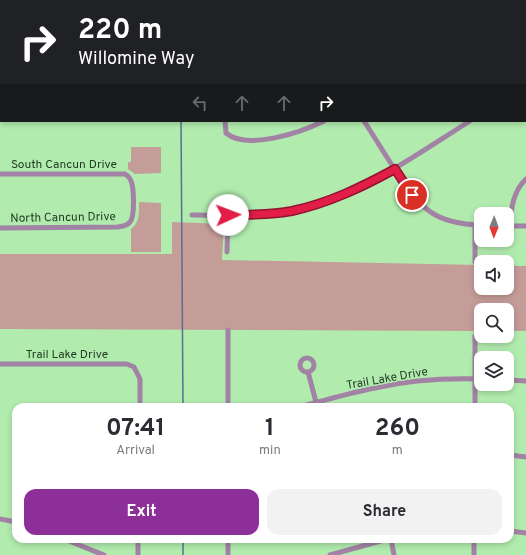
<!DOCTYPE html>
<style>
:root{--surface:#fff;--page:#f2f2f3;--text:#2b2b33;--muted:#7c7c81;--accent:#8d2f98}
body{margin:0;font-family:Overpass,sans-serif;background:var(--page);color:var(--text);height:100vh;display:flex;flex-direction:column;font-size:15px;white-space:nowrap}
*{box-sizing:border-box;margin:0}
p{font-size:13px;color:var(--muted)}
.icon{flex:none;width:22px;height:22px;fill:none;stroke:currentColor;stroke-width:2;stroke-linecap:round;stroke-linejoin:round}
.map{position:relative;flex:1;overflow:hidden}
.drawer{position:absolute;left:12px;top:403px;width:502px;height:140px;display:flex;flex-direction:column;background:var(--surface);border-radius:12px;box-shadow:0 2px 6px #0003}
.drawer>*{flex:none}
.top-card{position:absolute;left:0px;top:0px;width:526px;height:122px;box-shadow:0 2px 6px #0003;background:#202124;color:#fff;overflow:hidden}
.needle{width:26px;rotate:181deg}
.tools{position:absolute;left:474px;top:207px;display:grid;gap:8px}
.tools a{display:grid;place-items:center;width:40px;height:40px;border-radius:8px;background:var(--surface);box-shadow:0 2px 6px #0003;font-size:20px}
.pin{position:absolute;display:grid;place-items:center;width:34px;height:34px;color:#fff;margin:-17px;border:2px solid #fff;border-radius:50%;box-shadow:0 1px 4px #0007}
.me{position:absolute;width:44px;margin:-22px;rotate:88deg;stroke-linejoin:round;filter:drop-shadow(0 0 3px #0008)}
.turn{display:flex;align-items:center;gap:14px;height:84px;padding:0 12px;font-size:18px}
.turn .icon{width:52px;height:52px;stroke-width:2.5}
.turn b{display:block;font-size:28px;line-height:34px}
.lanes{display:flex;align-items:center;height:38px;padding:0 12px;background:#0003;justify-content:center;gap:20px;direction:ltr}
.lanes .off{opacity:.35}
.eta{display:flex;justify-content:space-evenly;align-items:center;height:68px;text-align:center}
.eta b{font-size:24px;font-weight:700;line-height:28px}
.action{display:flex;gap:8px;margin-top:auto;padding:8px 12px}
.action a{flex:1;height:46px;border-radius:12px;background:var(--accent);color:#fff;font-size:16px;font-weight:700;line-height:46px;text-align:center}
.action a+a{background:var(--page);color:var(--text)}
.map>svg:first-child{display:block}
</style>
<div class="map">
<svg width="526" height="555" viewBox="0 0 526 555">
<rect width="100%" height="100%" fill="#b1ecae"/>
<path fill="#c49c98" d="M 131,147 L 161,147 L 161,173 L 135,174 L 128,169 L 128,162 L 131,162 Z
M 139,202 L 161,203 L 161,252 L 131,252 L 131,229 C 140,222 139,213 139,202 Z
M 172,222 L 224,224 L 222,260 L 481,265 L 481,288 L 507,288 L 507,266 L 526,266 L 526,331 L 507,331 L 507,310 L 481,310 L 481,331 L 0,329 L 0,254 L 172,254 Z"/>
<g fill="none" stroke-linecap="round" stroke-linejoin="round">
<path stroke="#57708b" stroke-width="1.5" d="M 181,0 L 181,1
M 181,121 L 183,407
M 183,539 L 183,555"/>
<path stroke="#a282a5" stroke-width="5" d="M 226,1 L 226,0
M 355,1 L 356,0
M 476,1 L 476,0
M 525,86 L 526,85
M 225,121 L 226,133 C 247,151 302,132 324,121
M 364,121 C 375,138 386,156 397,173 C 421,209 435,224 481,225
M 0,174 L 125,174 C 128,176 130,178 131,181 C 134,188 135,217 130,222 C 127,226 123,226 118,227 L 0,228
M 192,215 C 225,215 259,217 292,211 C 358,198 414,156 470,121
M 508,226 L 526,226
M 510,226 C 511,209 513,191 526,179
M 227,252 L 228,215
M 475,262 L 475,225
M 228,330 L 228,407
M300 365a7 7 0 1 1 14 0a7 7 0 1 1-14 0Z
M 0,364 L 127,364 L 134,367 L 140,379 L 140,407
M 308,372 L 316,402
M 507,380 L 526,381
M 298,407 C 323,401 349,393 375,388 C 409,380 446,378 481,379
M 475,407 L 475,336
M 510,455 L 526,457
M 0,519 L 16,522
M 510,531 L 526,533
M 64,539 L 104,555
M 138,539 L 138,555
M 228,539 L 228,555
M 391,539 L 394,555
M 330,555 L 388,539
M 474,555 L 474,539"/>
</g>
<g fill="none" stroke-linecap="round" stroke-linejoin="round">
<g stroke="#92132f" stroke-width="10">
<path id="route" d="M 228,215 C 249,215 271,215 292,211 C 329,203 362,187 395,169 L 412,195"/>
</g>
<use href="#route" stroke="#e11d48" stroke-width="7"/>
</g>
<g text-anchor="middle" stroke-width="3" stroke-linejoin="round" paint-order="stroke">
<g font-size="12" fill="#253d25" stroke="#b1ecae">
<text x="64" y="168">South Cancun Drive</text>
<text transform="translate(63 217) rotate(-1)" y="4">North Cancun Drive</text>
<text x="67" y="358">Trail Lake Drive</text>
<text transform="translate(387 378) rotate(-10)" y="4">Trail Lake Drive</text>
</g>
</g>
</svg>
<div class="tools">
<a><svg class="needle" viewBox="-14 -14 28 28"><path d="M0-13l5 13h-10z" fill="#e53935"/><path d="M0 13l5-13h-10z" fill="#7c7c81"/></svg></a>
<a><svg class="icon" aria-label="sound" viewBox="0 0 24 24"><path d="M4 9h4l5-4v14l-5-4H4zM17 9q2 3 0 6"/></svg></a>
<a><svg class="icon" aria-label="search" viewBox="0 0 24 24"><circle cx="10" cy="10" r="6"/><path d="M15 15l6 6"/></svg></a>
<a><svg class="icon" aria-label="layers" viewBox="0 0 24 24"><path d="M12 4l9 5-9 5-9-5zM3 14l9 5 9-5"/></svg></a>
</div>
<div class="pin" style="left:412px;top:195px;background:#d93025"><svg class="icon" aria-label="arrive" viewBox="0 0 24 24"><path d="M6 21V4h12l-3 4 3 4H6"/></svg></div>
<svg class="me" style="left:228px;top:215px" viewBox="-20 -20 40 40"><circle r="19" fill="#fff"/><path d="M0-13L10 11 0 6-10 11z" fill="#e11d48"/></svg>
<div class="top-card">
<div class="turn"><svg class="icon" aria-label="right" viewBox="0 0 24 24"><path d="M7 20v-9h11M14 6l5 5-5 5"/></svg><div><b>220 m</b>Willomine Way</div></div>
<div class="lanes"><svg class="icon off" aria-label="left" viewBox="0 0 24 24"><path d="M17 20v-9H6M10 6l-5 5 5 5"/></svg><svg class="icon off" aria-label="ahead" viewBox="0 0 24 24"><path d="M12 20V5M6 11l6-6 6 6"/></svg><svg class="icon off" aria-label="ahead" viewBox="0 0 24 24"><path d="M12 20V5M6 11l6-6 6 6"/></svg><svg class="icon" aria-label="right" viewBox="0 0 24 24"><path d="M7 20v-9h11M14 6l5 5-5 5"/></svg></div>
</div>
<section class="drawer">
<div class="eta">
<div><b>07:41</b><p>Arrival</p></div>
<div><b>1</b><p>min</p></div>
<div><b>260</b><p>m</p></div>
</div>
<div class="action"><a>Exit</a><a>Share</a></div>
</section>
</div>
